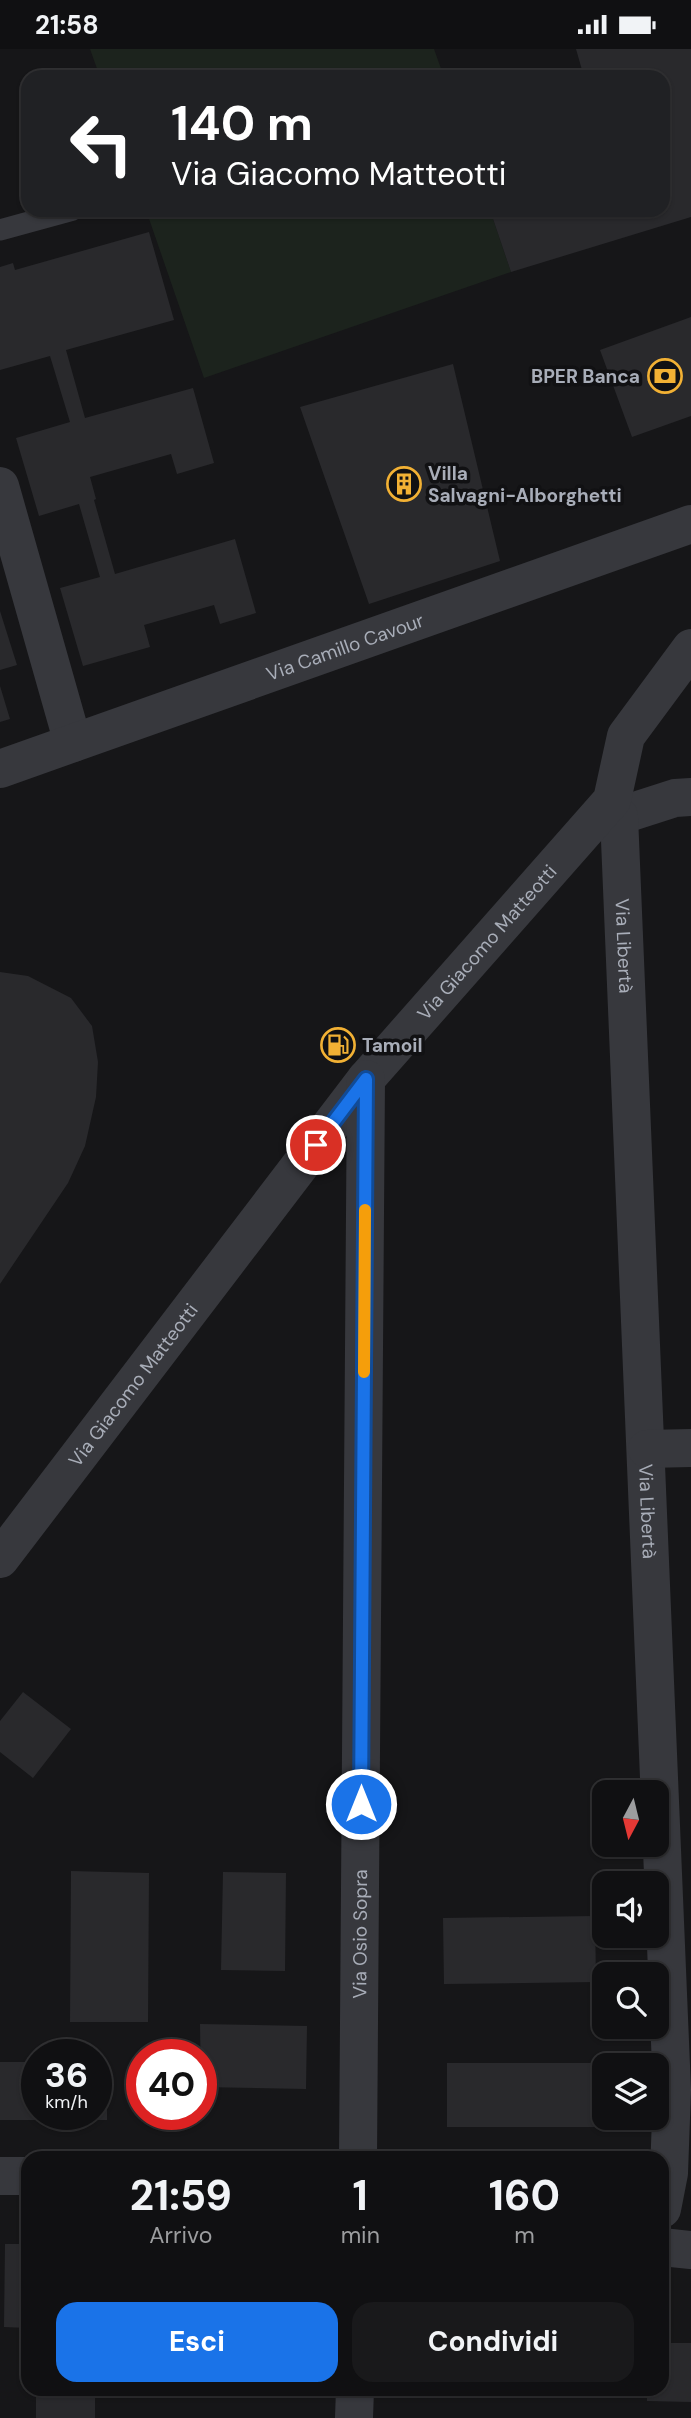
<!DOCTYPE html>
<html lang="it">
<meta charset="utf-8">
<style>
:root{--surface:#101012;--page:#19191b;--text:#f1f3f6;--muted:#9c9d9f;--line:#303032;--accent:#1a73e8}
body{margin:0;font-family:"DM Sans",sans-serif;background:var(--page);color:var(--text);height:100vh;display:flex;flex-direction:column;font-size:26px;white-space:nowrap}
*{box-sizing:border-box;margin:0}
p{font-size:23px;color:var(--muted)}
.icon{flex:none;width:38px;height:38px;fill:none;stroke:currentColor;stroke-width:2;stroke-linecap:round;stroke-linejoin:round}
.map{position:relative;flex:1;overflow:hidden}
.side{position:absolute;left:21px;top:2102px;width:648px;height:245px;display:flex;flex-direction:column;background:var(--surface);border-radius:21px;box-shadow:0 2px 5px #0004,0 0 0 2px var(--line)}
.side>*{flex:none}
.guide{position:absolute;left:21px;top:21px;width:649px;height:147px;border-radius:21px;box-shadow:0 2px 5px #0004,0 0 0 2px var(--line);background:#202124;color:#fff;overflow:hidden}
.needle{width:46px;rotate:187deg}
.fabs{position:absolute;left:592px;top:1731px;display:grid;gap:14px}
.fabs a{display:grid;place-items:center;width:77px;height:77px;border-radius:14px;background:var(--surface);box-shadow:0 2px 5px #0004,0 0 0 2px var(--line);font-size:35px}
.speed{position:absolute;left:21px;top:1990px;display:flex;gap:14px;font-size:35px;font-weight:700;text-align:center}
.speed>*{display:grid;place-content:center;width:91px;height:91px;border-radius:50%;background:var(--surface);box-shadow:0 2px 5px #0004,0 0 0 2px var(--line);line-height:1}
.speed small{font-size:18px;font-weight:400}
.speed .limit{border:10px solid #d22;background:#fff;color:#111}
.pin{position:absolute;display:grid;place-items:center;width:60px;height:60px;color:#fff;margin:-30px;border:4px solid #fff;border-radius:50%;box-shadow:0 2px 7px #0007}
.me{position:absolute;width:77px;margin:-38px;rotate:0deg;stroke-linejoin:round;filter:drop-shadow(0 0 5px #0008)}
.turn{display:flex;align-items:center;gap:24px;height:147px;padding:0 35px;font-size:32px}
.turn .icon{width:91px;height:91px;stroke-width:2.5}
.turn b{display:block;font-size:49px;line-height:60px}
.eta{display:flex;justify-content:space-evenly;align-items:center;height:119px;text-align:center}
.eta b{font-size:42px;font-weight:700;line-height:49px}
.cta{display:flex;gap:14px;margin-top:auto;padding:14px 35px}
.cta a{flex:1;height:80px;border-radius:21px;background:var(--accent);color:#fff;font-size:28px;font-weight:700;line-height:80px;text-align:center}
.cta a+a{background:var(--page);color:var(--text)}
.status{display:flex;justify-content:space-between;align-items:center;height:49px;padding:0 35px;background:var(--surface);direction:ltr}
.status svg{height:19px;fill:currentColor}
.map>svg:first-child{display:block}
</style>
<div class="status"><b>21:58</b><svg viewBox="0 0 49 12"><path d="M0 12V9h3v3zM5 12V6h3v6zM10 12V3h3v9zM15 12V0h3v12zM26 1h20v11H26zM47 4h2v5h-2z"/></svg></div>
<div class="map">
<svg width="691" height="2369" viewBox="0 0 691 2369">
<rect width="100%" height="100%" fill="#161618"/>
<path fill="#1c231d" d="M 90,0 L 434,0 L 444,28 L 100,28 Z
M 146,161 L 490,161 L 511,223 L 204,329 Z"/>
<path fill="#29292c" d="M 576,0 L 691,0 L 691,168 L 511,223 L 490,161 L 663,161 L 663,28 L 584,28 Z
M 149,183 L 174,271 L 66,301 L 85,369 L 193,339 L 214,414 L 177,425 L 171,405 L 90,428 L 96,450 L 94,451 L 115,525 L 235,490 L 256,564 L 220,575 L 214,556 L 144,576 L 150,598 L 83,617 L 60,539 L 100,528 L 79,455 L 39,467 L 16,389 L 70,373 L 50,307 L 0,321 L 0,218 L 13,214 L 15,221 Z
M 691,268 L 691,367 L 632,388 L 600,301 Z
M 453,315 L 500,512 L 369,555 L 300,358 Z
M 0,562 L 17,616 L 0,621 Z
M 0,637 L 10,670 L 0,673 Z
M 0,923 L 28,927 L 71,949 L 92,977 L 98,1013 L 96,1048 L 85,1097 L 68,1134 L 0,1235 Z
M 23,1643 L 71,1680 L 33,1729 L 0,1703 L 0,1672 Z
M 71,1822 L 149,1824 L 148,1973 L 70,1973 Z
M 223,1823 L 286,1824 L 285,1922 L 221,1921 Z
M 595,1867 L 596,1933 L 444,1935 L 443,1869 Z
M 200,1975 L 307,1977 L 306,2040 L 201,2038 Z
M 0,2013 L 37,2013 L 37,2065 L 96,2065 L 96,2013 L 107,2013 L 107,2071 L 0,2071 Z
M 447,2014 L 598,2014 L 598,2078 L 447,2078 Z
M 5,2195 L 28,2195 L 28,2279 L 4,2278 Z
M 662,2294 L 691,2294 L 691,2353 L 647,2352 L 647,2340 L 662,2340 Z
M 36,2340 L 95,2340 L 95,2369 L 36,2369 Z"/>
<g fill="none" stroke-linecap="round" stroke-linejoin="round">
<path stroke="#37383d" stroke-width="21" d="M 0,181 L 73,161"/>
<g stroke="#37383d" stroke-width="38">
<path d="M 0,437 L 73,694"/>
<path id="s1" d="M 0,720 L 691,475"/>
<path d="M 612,751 L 619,767 L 675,749 L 691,748"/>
<path id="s2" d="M 619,767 L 672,2041 L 669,2124 L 662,2160"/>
<path d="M 647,1400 L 691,1399"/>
<path d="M 0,2127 L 28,2127"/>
<path d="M 662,2198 L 691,2201"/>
</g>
<g stroke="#37383d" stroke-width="38">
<path id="s3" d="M 0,1510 L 366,1030 L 612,751 L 626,687 L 691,599"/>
<path id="s4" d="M 358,2109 L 366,1030"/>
<path d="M 354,2369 L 355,2340"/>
</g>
</g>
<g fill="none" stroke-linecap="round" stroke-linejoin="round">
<g stroke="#114b97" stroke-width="18">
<path id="route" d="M 316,1096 L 366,1030 L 361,1755"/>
</g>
<use href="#route" stroke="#1a73e8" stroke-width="12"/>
<path stroke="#f59e0b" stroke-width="12" d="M 364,1323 L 365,1161"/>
</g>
<defs>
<g id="bank-ring" transform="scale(1.75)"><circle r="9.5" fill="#111113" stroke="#f2b134" stroke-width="1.5"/><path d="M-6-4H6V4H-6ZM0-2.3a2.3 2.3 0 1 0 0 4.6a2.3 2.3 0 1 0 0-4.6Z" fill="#f2b134"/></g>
<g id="building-ring" transform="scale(1.75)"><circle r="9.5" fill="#111113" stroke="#f2b134" stroke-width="1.5"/><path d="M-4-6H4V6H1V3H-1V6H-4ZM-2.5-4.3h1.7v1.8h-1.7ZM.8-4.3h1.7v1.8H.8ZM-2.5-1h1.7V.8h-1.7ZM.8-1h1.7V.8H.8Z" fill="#f2b134"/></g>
<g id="fuel-ring" transform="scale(1.75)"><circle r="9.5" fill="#111113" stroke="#f2b134" stroke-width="1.5"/><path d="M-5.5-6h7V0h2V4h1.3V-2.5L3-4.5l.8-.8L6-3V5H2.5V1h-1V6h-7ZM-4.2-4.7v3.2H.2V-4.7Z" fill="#f2b134"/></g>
</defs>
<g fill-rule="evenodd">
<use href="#bank-ring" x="665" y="327"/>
<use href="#building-ring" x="404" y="435"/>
<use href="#fuel-ring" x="338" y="996"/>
</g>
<g text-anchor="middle" stroke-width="7" stroke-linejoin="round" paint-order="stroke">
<g font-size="19" font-weight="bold" fill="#a8adb8" stroke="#111113" text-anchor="start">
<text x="640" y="334" text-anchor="end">BPER Banca</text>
<text x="428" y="431">Villa<tspan x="428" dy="22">Salvagni-Alborghetti</tspan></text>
<text x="362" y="1003">Tamoil</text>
</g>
<g font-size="19" fill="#a8adb8" stroke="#111113">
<text dy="7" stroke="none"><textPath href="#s1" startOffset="366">Via Camillo Cavour</textPath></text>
<text dy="7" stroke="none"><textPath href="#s3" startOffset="786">Via Giacomo Matteotti</textPath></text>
<text dy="7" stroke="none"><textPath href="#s2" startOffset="130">Via Libertà</textPath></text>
<text dy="7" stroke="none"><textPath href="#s3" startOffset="219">Via Giacomo Matteotti</textPath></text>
<text dy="7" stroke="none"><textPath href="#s2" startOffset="696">Via Libertà</textPath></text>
<text dy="7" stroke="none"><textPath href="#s4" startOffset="224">Via Osio Sopra</textPath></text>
</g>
</g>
</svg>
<div class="fabs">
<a><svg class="needle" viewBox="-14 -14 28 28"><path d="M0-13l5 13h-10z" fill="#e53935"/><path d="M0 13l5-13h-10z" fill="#9c9d9f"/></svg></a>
<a><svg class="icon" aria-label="sound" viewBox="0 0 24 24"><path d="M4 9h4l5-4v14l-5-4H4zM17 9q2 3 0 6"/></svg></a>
<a><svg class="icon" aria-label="search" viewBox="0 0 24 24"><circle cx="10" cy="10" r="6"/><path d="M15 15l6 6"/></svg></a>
<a><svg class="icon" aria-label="layers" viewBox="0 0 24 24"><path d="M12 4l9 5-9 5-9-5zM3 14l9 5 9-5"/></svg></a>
</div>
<div class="speed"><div>36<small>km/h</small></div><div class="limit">40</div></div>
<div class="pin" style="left:316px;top:1096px;background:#d93025"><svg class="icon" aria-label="arrive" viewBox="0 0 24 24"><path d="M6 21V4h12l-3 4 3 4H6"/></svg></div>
<svg class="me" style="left:361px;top:1755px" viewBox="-20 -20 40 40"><circle r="17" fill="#1a73e8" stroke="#fff" stroke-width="3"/><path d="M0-11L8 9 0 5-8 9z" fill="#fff"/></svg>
<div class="guide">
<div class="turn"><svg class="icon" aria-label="left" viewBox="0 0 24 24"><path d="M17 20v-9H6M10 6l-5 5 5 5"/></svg><div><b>140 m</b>Via Giacomo Matteotti</div></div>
</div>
<section class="side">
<div class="eta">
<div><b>21:59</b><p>Arrivo</p></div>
<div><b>1</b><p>min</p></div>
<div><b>160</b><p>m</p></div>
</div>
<div class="cta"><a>Esci</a><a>Condividi</a></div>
</section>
</div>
